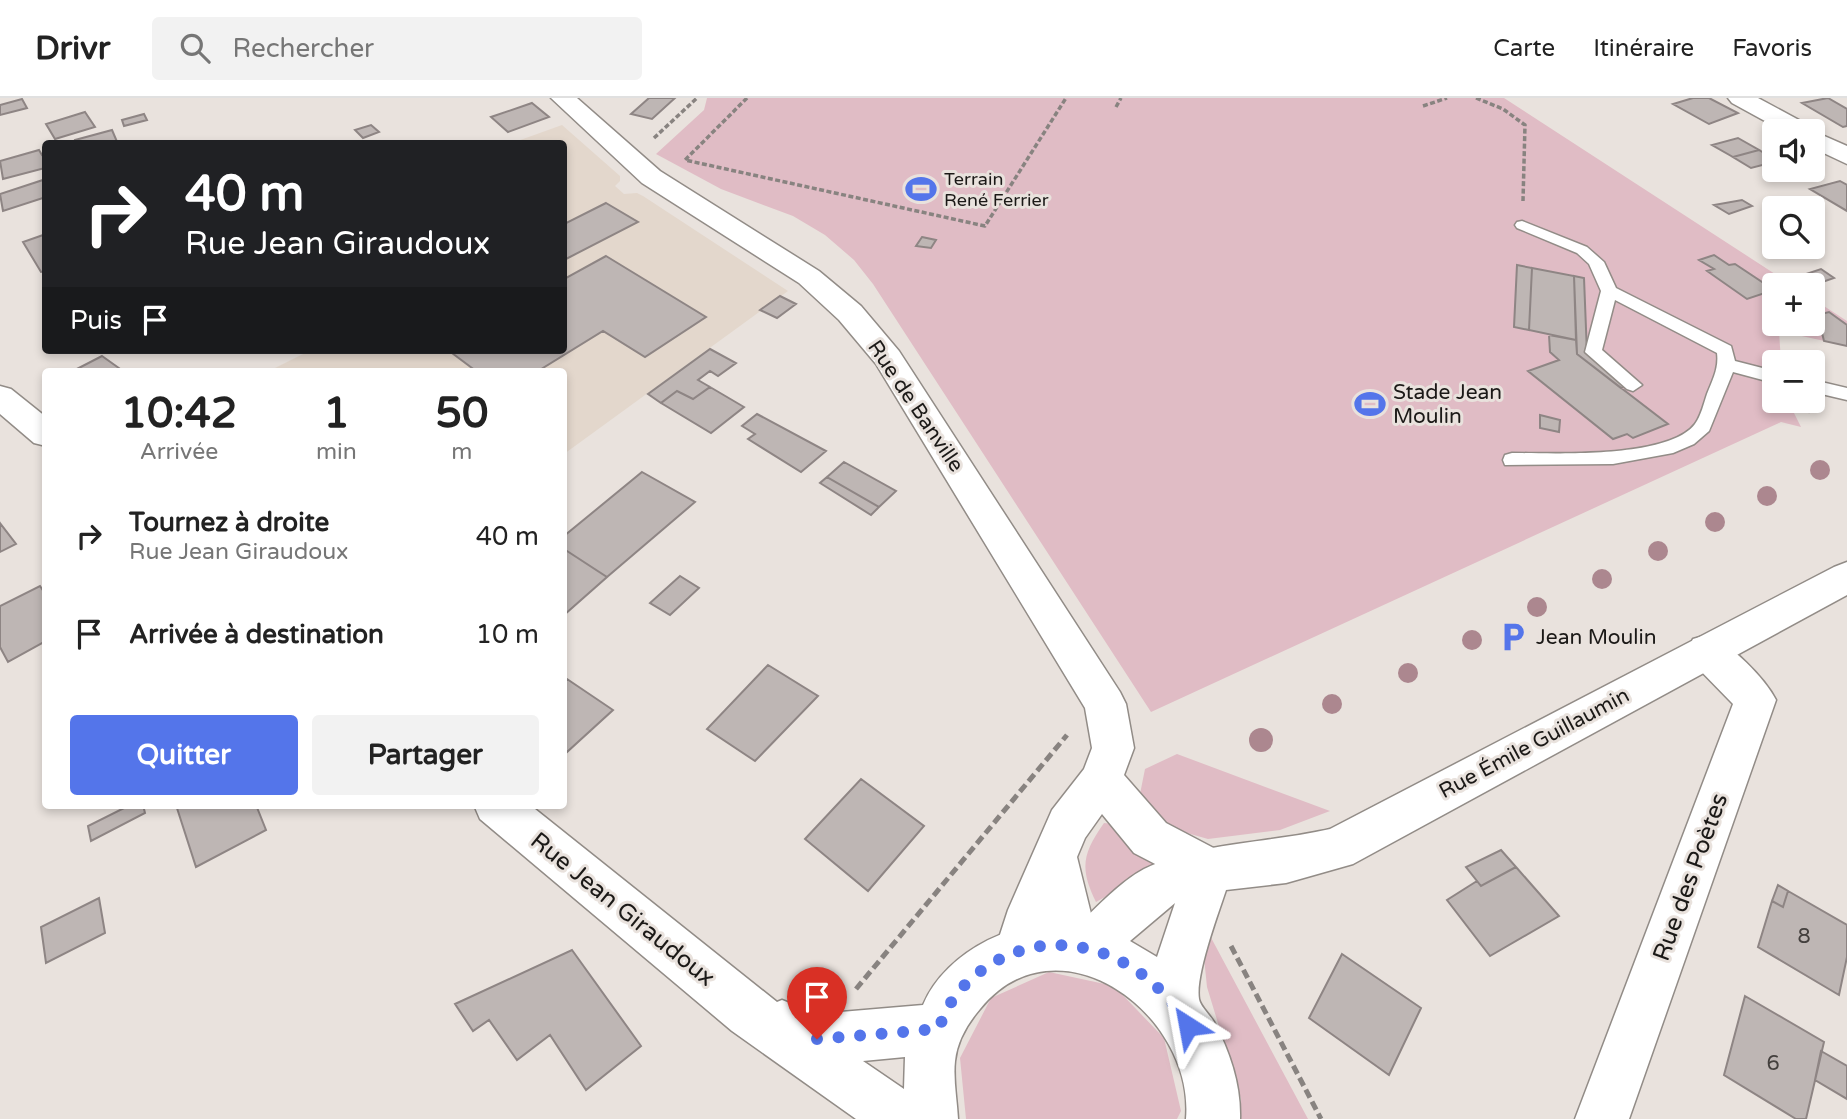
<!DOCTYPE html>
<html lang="fr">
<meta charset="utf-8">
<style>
:root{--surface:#fff;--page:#f2f2f2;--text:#222;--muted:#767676;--line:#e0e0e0;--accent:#5475ea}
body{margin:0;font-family:"Varela Round",sans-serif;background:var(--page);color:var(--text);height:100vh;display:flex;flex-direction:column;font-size:26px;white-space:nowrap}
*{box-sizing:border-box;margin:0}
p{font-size:23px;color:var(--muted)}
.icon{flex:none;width:38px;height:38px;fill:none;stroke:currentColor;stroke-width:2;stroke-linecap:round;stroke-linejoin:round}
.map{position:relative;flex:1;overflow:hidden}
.sheet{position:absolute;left:42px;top:270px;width:525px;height:441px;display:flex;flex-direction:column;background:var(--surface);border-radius:7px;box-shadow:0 4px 10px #0003}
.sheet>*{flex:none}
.top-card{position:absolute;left:42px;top:42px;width:525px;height:214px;border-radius:7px;box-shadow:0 4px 10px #0003;background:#202124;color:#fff;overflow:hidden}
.tools{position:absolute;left:1762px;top:21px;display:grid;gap:14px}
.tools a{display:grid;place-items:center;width:63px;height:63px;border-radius:7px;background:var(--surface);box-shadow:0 4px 10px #0003;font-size:35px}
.pin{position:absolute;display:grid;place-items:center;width:60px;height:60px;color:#fff;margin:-72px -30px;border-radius:50% 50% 50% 0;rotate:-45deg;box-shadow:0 0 7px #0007}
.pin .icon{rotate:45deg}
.me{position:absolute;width:77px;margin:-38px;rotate:326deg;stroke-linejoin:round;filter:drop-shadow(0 0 5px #0008)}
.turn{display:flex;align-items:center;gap:24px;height:147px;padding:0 28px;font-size:32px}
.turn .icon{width:91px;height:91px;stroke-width:2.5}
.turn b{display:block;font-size:49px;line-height:60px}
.then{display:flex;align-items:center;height:66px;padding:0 28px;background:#0003;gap:14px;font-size:26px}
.eta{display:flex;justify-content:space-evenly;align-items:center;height:119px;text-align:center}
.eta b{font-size:42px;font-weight:700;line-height:49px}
.primary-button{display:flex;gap:14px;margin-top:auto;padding:14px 28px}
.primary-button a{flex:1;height:80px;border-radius:7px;background:var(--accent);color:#fff;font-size:28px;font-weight:700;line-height:80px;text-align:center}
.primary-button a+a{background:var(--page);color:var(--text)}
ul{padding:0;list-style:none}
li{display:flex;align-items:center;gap:21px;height:98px;padding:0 28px}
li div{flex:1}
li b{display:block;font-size:26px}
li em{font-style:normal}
header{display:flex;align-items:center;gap:42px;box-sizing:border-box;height:98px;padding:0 35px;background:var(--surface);border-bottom:2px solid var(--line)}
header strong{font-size:33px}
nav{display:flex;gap:38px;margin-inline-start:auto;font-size:24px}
.search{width:490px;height:63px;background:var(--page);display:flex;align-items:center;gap:18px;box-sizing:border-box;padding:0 24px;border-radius:7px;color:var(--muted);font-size:26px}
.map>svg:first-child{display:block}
</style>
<header>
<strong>Drivr</strong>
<div class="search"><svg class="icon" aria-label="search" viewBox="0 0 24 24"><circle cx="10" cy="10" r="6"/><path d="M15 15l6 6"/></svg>Rechercher</div>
<nav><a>Carte</a><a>Itinéraire</a><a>Favoris</a></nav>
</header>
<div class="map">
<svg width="1847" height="1021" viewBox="0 0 1847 1021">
<rect width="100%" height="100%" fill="#e9e2dd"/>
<path fill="#e3d7cc" d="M 562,27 L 620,78 L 620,83 L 615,88 L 624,96 L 637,95 L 643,98 L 788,193 L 564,356 L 564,273 L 269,273 L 311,252 L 564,252 L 564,46 L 512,45 Z"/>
<path fill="#e0bcc5" d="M 707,0 L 1504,0 L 1792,187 L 1774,187 L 1774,226 L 1813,226 L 1813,201 L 1847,223 L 1847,248 L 1779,233 L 1781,264 L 1774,264 L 1774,303 L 1788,303 L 1801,329 L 1781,324 L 1151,614 L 873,186 L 854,162 L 825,137 L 793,118 L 721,91 L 656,56 L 704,12 Z
M 1177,656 L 1330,713 L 1280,732 L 1208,741 L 1166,729 L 1140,696 L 1145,671 Z
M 1104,725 L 1114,726 L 1130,751 L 1155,766 L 1157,770 L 1096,804 C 1079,770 1083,755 1104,725 Z
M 1208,834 L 1308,1021 L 1241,1021 L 1241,1001 L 1207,889 L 1202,840 Z
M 1049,874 L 1114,888 L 1164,940 L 1181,1013 L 1177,1021 L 966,1021 L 960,960 L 991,900 Z"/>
<path fill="#beb6b4" stroke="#8e8584" stroke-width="2" d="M 649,0 L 675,0 L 652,21 L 631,16 Z
M 1693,0 L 1709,0 L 1738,15 L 1709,26 L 1673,6 Z
M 1828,0 L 1847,11 L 1847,28 L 1843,29 L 1802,5 Z
M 22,1 L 27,10 L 0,17 L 0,7 Z
M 532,5 L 549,19 L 508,34 L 491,19 Z
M 85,14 L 95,29 L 55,41 L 46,26 Z
M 144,16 L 147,22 L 124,28 L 122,22 Z
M 371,27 L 379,34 L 363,40 L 355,32 Z
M 112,32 L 118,46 L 76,46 L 75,42 Z
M 1738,40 L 1759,52 L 1733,59 L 1712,47 Z
M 39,52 L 42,57 L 46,56 L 45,70 L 3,81 L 0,63 Z
M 1759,52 L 1774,61 L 1774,64 L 1751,70 L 1733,59 Z
M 46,81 L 46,99 L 3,113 L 0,96 Z
M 1840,83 L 1847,87 L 1847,113 L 1810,91 Z
M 1742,102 L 1752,108 L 1729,116 L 1714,107 Z
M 606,105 L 638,124 L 564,162 L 564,126 Z
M 46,136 L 46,173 L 41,174 L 23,144 Z
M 922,139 L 936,142 L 931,150 L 916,148 Z
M 1714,157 L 1729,167 L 1735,166 L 1774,192 L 1747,201 L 1707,173 L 1714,171 L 1699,162 Z
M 606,158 L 706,219 L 645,259 L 603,233 L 538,273 L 476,273 L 448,252 L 564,252 L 564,181 Z
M 1517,167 L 1532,170 L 1529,232 L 1514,229 Z
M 1532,170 L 1574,178 L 1576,242 L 1529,232 Z
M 1821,171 L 1834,180 L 1817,186 L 1803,177 Z
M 1574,178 L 1584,180 L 1587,256 L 1629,287 L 1621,290 L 1577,256 Z
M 780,198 L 796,206 L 777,220 L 760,212 Z
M 1829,214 L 1847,227 L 1847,248 L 1824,243 L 1821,231 L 1813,226 L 1813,218 Z
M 1549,237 L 1576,242 L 1577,256 L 1668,326 L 1633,340 L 1627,336 L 1613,341 L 1528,273 L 1559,262 L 1550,254 Z
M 710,251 L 736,265 L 718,278 L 710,273 L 698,282 L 710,289 L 693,301 L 677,293 L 661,305 L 648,296 Z
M 102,258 L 123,273 L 73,273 Z
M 710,289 L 744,309 L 711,335 L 661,305 L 677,293 L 693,301 Z
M 1788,303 L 1805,303 L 1808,314 L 1790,310 Z
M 757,316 L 826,353 L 801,374 L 748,341 L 755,336 L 742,328 Z
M 1540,317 L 1560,322 L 1559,334 L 1540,330 Z
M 844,364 L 896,393 L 879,409 L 827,379 Z
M 642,374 L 695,404 L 607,479 L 564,451 L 564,438 Z
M 827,379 L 879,409 L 871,417 L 820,385 Z
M 0,425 L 16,446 L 0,454 Z
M 564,451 L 607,479 L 564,517 Z
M 680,478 L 699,490 L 670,517 L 650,505 Z
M 40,488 L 46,497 L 46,543 L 8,564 L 0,549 L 0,508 Z
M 768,567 L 818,598 L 755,663 L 707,631 Z
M 567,581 L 613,612 L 567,654 L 564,651 L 564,584 Z
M 861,681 L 924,728 L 868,793 L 805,741 Z
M 130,707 L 143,707 L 145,715 L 91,743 L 88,728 Z
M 176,707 L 256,707 L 266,732 L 196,769 Z
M 1501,752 L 1516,769 L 1481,788 L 1466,769 Z
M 1516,769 L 1559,818 L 1490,858 L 1447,802 L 1477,783 L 1481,788 Z
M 1778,787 L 1788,793 L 1783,809 L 1772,803 Z
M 1788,793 L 1847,827 L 1847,859 L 1839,897 L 1758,849 L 1772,803 L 1783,809 Z
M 99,800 L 105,835 L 46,865 L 41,829 Z
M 572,852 L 641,948 L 586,992 L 550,937 L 517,962 L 489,922 L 473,933 L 455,906 Z
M 1342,856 L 1421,910 L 1389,977 L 1309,920 Z
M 1745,898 L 1824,944 L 1806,1021 L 1796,1021 L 1724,977 Z
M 1821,953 L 1847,968 L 1847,1001 L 1815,982 Z"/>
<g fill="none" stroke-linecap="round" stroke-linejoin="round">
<g stroke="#928c87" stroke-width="3">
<path id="lane" d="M 1522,123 L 1587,149 L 1604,164 L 1616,190 L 1731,248 L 1735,263 L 1774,273 L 1774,285 L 1733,274 L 1709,333 L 1694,346 L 1673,355 L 1613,366 L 1505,367 L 1503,362 L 1505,357 L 1512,355 C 1554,355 1668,361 1695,326 C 1701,318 1704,305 1707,296 C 1713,281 1719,270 1717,255 L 1615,202 L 1602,252 L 1642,287 L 1633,293 L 1627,291 L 1585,254 L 1601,193 L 1589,166 L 1577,155 L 1517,130 L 1515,127 L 1517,124 Z
M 1813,282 L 1847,290 L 1847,302 L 1813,294 Z"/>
</g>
<g stroke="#928c87" stroke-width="3">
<path id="street" d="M 551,0 L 577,0 L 660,73 L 819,173 L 861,208 L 899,253 L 1120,594 L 1126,606 L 1134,650 L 1124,677 L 1166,725 L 1225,756 L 1232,772 L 1225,788 L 1209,794 L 1134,755 L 1102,716 L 1085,740 L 1077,759 L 1099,848 L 1092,865 L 1075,872 L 1058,865 L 1048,836 L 1036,869 L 1019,876 L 1002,869 L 995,852 L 1008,812 L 1052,712 L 1084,671 L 1092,650 L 1085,610 L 876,266 L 839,222 L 799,185 L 642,85 Z
M 1707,537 C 1730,545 1765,580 1776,602 L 1629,1021 L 1575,1021 L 1733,606 L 1693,565 L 1687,553 L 1693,541 Z"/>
</g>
<g stroke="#928c87" stroke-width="3">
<path id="secondary" d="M 1728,0 L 1758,0 L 1810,28 L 1813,33 L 1847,48 L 1847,66 L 1813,50 L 1813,33 L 1783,33 L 1732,5 Z
M 0,288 L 11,291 L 46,319 L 46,348 L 34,345 L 0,316 Z
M 1847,464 L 1847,497 L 1353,766 L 1286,785 L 1226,792 C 1218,816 1195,878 1199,901 C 1200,908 1210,917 1214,924 C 1230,954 1241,987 1240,1021 L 1186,1021 C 1195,916 1058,815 980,911 C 968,925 957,943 955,963 C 953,981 957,1002 958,1021 L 856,1021 L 732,933 L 480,721 L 474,707 L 530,707 L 777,904 L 782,902 L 817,916 L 923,907 C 946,852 1021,816 1078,827 C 1098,808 1120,784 1144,771 C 1198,744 1271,745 1330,731 L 1834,469 ZM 1175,805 L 1157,859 L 1130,843 ZM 905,959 L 904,991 L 863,963 Z"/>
</g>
<path stroke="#888380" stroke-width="3.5" stroke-dasharray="5 2.5" stroke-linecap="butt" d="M 747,0 L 685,62 L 985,128 L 1066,0
M 1476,0 L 1503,11 L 1525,27 L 1523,103
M 1423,8 L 1447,0
M 1116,9 L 1121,0
M 654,40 L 697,0"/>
<path stroke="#888380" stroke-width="5" stroke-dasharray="9 4.5" stroke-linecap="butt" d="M 1231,848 L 1321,1021
M 856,891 L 1067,637"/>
<use href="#lane" fill="#fff" fill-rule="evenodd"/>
<use href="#street" fill="#fff" fill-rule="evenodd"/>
<use href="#secondary" fill="#fff" fill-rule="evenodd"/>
</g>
<g fill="#ac878f">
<circle cx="1820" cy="372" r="10"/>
<circle cx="1767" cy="398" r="10"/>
<circle cx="1715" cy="424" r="10"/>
<circle cx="1658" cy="453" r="10"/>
<circle cx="1602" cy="481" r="10"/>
<circle cx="1537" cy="509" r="10"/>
<circle cx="1472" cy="542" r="10"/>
<circle cx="1408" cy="575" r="10"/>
<circle cx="1332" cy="606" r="10"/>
<circle cx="1261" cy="642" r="12"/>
</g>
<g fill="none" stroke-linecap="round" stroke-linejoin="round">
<path stroke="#5475ea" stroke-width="12" stroke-dasharray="0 21.6" d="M 817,941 L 938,931 C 944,919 950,903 959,893 C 1030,815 1138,843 1188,928"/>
</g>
<defs>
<g id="stadium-bare" transform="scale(2.415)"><path d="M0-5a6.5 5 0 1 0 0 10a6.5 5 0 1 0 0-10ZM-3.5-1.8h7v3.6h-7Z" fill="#5475ea" stroke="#e9e2dd" stroke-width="2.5" paint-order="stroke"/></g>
<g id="parking-bare" transform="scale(2.415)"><path d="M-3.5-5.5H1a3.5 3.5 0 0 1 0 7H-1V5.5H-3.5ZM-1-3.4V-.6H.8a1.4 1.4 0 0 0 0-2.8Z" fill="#5475ea" stroke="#e9e2dd" stroke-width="2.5" paint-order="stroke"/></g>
</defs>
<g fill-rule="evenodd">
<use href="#stadium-bare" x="921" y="91"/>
<use href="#stadium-bare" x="1370" y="306"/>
<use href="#parking-bare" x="1513" y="539"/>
</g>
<g text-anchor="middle" stroke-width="6" stroke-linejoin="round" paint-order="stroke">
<g font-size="18" fill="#1b1917" stroke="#e9e2dd" text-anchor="start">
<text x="944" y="87">Terrain<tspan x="944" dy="21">René Ferrier</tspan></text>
</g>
<g font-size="21" fill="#1b1917" stroke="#e9e2dd" text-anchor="start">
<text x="1393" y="301">Stade Jean<tspan x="1393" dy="24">Moulin</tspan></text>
<text x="1536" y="546">Jean Moulin</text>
</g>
<g font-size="21" fill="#1b1917" stroke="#e9e2dd">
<text transform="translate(916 308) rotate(56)" y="7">Rue de Banville</text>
<text transform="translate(1534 645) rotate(-28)" y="7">Rue Émile Guillaumin</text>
</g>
<g font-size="21" fill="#44403e">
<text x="1804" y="845">8</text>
<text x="1773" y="972">6</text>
</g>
<g font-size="24" fill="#1b1917" stroke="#e9e2dd">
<text transform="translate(1690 779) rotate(-70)" y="8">Rue des Poètes</text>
<text transform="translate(623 811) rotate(39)" y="8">Rue Jean Giraudoux</text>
</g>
</g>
</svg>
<div class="tools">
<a><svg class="icon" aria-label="sound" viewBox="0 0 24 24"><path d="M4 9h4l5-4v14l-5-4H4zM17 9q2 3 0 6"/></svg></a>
<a><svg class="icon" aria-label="search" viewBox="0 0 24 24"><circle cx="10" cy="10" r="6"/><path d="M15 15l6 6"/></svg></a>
<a>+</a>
<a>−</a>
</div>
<div class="pin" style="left:817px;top:941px;background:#d93025"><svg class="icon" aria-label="arrive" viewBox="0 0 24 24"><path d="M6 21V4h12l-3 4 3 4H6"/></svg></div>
<svg class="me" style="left:1188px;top:928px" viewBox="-20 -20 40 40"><path d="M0-17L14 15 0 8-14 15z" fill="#5475ea" stroke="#fff" stroke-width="4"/></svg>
<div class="top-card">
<div class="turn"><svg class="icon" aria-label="right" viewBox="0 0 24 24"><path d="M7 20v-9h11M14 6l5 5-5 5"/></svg><div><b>40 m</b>Rue Jean Giraudoux</div></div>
<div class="then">Puis<svg class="icon" aria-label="arrive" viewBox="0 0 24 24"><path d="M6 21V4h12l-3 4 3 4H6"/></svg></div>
</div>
<section class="sheet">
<div class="eta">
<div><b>10:42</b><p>Arrivée</p></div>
<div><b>1</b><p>min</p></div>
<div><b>50</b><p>m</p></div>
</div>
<ul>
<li><svg class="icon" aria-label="right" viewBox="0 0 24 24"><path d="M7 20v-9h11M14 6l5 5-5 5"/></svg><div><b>Tournez à droite</b><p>Rue Jean Giraudoux</p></div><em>40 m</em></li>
<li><svg class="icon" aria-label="arrive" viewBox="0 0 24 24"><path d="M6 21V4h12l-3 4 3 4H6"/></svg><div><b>Arrivée à destination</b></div><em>10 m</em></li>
</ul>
<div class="primary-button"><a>Quitter</a><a>Partager</a></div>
</section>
</div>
